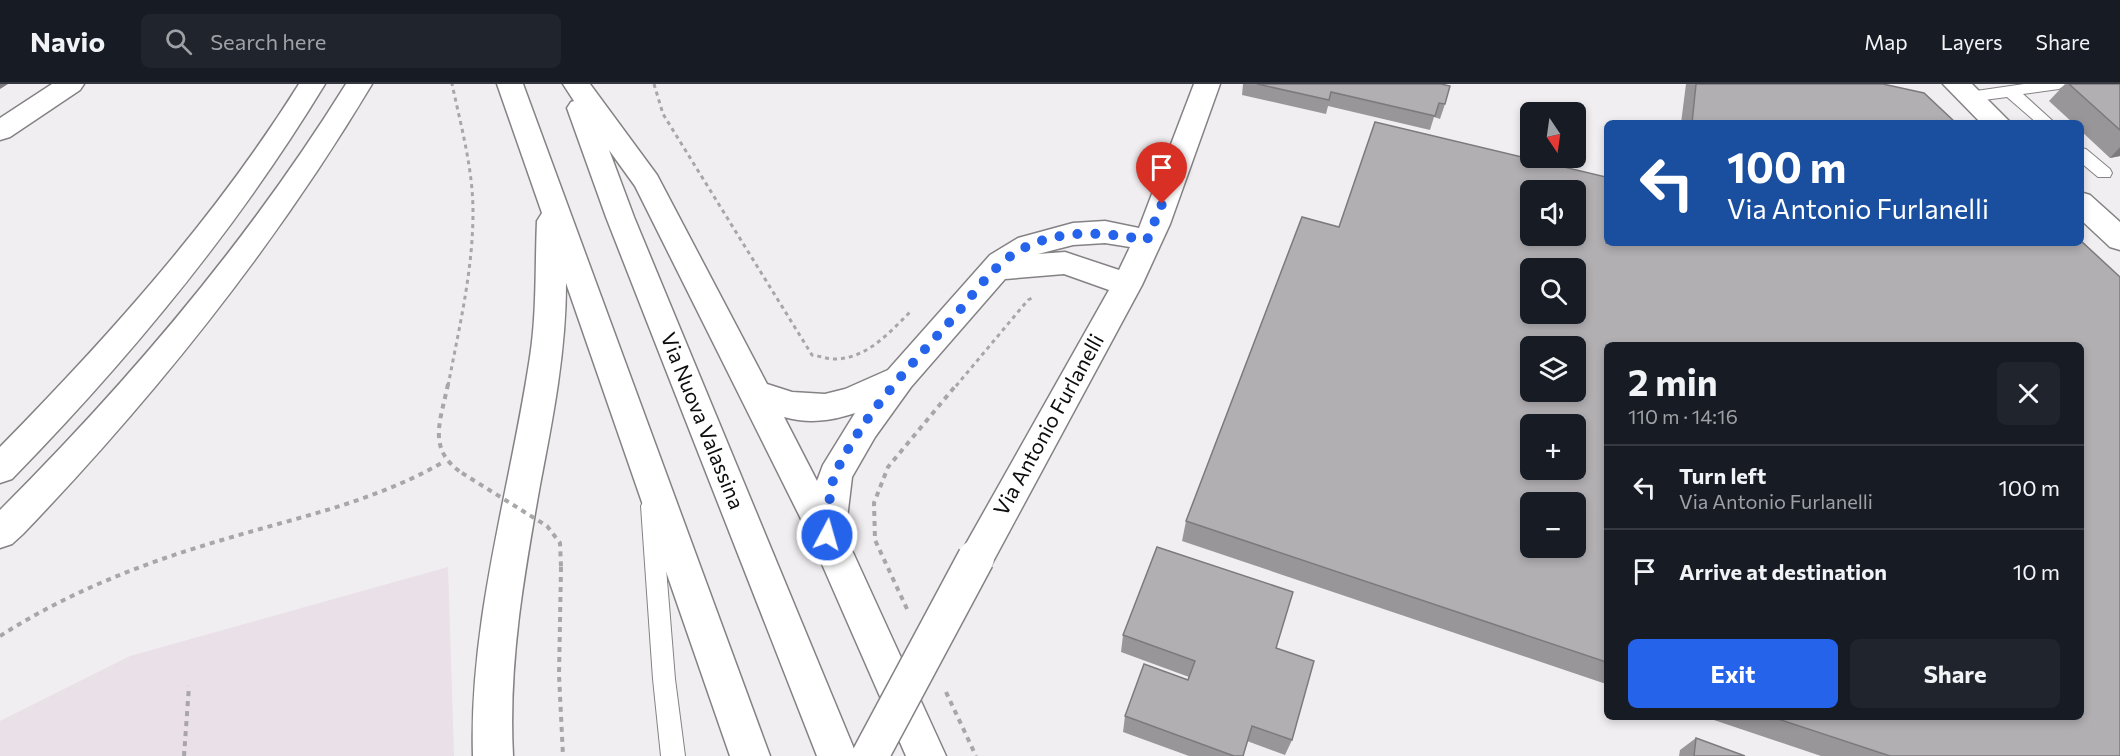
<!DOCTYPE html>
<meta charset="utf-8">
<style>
:root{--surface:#171b24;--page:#20242c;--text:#f1f3f6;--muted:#9ea1a6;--line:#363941;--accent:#2563eb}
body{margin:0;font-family:Commissioner,sans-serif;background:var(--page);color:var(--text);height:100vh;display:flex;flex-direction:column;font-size:22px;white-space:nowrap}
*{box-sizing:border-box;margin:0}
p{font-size:20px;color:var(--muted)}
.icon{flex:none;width:33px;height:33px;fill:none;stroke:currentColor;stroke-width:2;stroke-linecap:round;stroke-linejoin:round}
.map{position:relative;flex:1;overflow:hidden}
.drawer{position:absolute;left:1604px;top:258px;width:480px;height:378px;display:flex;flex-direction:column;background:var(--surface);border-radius:9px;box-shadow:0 3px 9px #0003}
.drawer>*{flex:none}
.banner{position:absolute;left:1604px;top:36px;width:480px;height:126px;border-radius:9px;box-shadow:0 3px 9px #0003;background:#1a4fa0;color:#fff;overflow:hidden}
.needle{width:39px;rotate:167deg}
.controls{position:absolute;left:1520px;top:18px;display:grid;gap:12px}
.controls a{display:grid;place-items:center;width:66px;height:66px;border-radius:9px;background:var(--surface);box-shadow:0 3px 9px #0003;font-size:30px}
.pin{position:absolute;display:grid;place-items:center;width:51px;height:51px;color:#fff;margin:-62px -26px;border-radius:50% 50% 50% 0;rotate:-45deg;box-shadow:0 0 6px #0007}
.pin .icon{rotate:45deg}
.me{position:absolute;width:66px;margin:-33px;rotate:6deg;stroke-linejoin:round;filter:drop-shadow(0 0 4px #0008)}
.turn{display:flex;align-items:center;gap:21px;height:126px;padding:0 24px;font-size:27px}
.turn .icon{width:78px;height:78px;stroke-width:2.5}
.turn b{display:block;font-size:42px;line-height:51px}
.round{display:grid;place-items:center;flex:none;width:63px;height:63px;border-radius:9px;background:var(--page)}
.summary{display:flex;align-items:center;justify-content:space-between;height:102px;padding:0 24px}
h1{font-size:36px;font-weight:700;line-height:45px}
.action{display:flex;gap:12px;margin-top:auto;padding:12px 24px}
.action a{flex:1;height:69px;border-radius:9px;background:var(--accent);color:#fff;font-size:24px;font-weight:700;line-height:69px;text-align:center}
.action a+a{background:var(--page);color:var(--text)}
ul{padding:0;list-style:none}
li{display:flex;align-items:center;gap:18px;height:84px;padding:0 24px;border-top:2px solid var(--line)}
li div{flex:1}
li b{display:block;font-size:22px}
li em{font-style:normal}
header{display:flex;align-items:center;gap:36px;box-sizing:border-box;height:84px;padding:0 30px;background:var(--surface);border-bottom:2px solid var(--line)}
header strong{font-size:28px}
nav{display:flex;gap:33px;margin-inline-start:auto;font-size:21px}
.search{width:420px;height:54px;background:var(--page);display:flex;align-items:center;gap:15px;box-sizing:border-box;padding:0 21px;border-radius:9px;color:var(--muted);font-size:22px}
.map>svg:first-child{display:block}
</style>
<header>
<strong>Navio</strong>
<div class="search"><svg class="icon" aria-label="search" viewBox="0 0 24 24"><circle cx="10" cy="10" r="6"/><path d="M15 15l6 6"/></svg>Search here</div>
<nav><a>Map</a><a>Layers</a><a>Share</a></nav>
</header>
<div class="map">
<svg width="2120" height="672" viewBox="0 0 2120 672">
<rect width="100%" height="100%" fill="#f1eef1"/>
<path fill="#e9e0e8" d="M 448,483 L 454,672 L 0,672 L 0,637 L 130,572 Z"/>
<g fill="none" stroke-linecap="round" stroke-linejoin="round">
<g stroke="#858285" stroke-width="2">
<path id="lane" d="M 2024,0 L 2067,0 L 2059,5 L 2023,10 L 2055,39 L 2037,39 L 2007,13 L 1969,18 L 1961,13 L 1969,8 Z
M 2080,64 L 2086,65 L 2110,85 L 2112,89 L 2110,93 L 2098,93 L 2080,78 Z
M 651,413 L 658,416 L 661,422 L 675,595 L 685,672 L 661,672 L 653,595 L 641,422 L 644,416 Z"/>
</g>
<g stroke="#858285" stroke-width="3">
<path id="street" d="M 52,0 L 84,0 L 80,6 L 10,53 L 0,56 L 0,34 Z
M 1943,0 L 1972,0 L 2011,39 L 1981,39 Z
M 2080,108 L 2090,111 L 2120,138 L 2120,166 L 2110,163 L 2080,135 Z"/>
</g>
<g stroke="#858285" stroke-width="3">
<path id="secondary" d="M 497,0 L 523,0 L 770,672 L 730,672 L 566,199 C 566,267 553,334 540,401 C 524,491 508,580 513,672 L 473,672 C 469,536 510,406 530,273 C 537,228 535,182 537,137 L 542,129 Z
M 563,0 L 590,0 L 657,91 L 767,300 L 792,308 L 825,310 L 845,305 L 888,286 L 990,171 L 1018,154 L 1073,139 L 1105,137 L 1139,144 L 1194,0 L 1220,0 L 1170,140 L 1142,201 L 989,485 L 976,490 L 963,485 L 958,474 L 1109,206 L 1064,190 L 1005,195 L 911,303 L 875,353 L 852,393 L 845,451 L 946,672 L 906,672 L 811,455 L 635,102 L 609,66 L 634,133 L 857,672 L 817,672 L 606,133 L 567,24 L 571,18 L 574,17 ZM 1105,159 L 1130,163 L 1119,186 L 1065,168 L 1038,170 L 1073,161 ZM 855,329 L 823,381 L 817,397 L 784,333 C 809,340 831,337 855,329 Z"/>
</g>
<g stroke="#858285" stroke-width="3">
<path id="highway" d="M 299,0 L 325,0 C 237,145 130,274 12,395 L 0,399 L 0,363 C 110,251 215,134 299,0 Z
M 346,0 L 372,0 C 274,164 155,312 23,450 L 12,460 L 0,464 L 0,426 C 130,296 249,156 346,0 Z"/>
</g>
<path stroke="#a8a6a8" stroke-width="3" stroke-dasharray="4 4" stroke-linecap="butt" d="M 654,0 L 663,30 L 812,271 C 820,272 827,275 835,275 C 867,275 891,247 912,226
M 448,302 C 459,244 473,187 473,128 C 473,85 461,42 452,0
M 956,302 L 1028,216 L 1034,213"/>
<path stroke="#a8a6a8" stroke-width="4" stroke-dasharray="5 5" stroke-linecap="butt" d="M 448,300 C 441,336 426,365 462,389
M 561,483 L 559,591 L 563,672
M 907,525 L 875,456 L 874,419 L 888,383 L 957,300
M 0,552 C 69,508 143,479 222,456 C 298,433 375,418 445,377
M 946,608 L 976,672
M 184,672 L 189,602"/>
<use href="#lane" fill="#fff" fill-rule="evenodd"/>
<use href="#street" fill="#fff" fill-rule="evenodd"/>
<use href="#secondary" fill="#fff" fill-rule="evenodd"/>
<use href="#highway" fill="#fff" fill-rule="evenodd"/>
<g stroke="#858285" stroke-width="39" stroke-linecap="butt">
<path id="secondary-bridge" d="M 870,672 L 976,474"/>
</g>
<path stroke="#a8a6a8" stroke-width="4" stroke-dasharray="5 5" stroke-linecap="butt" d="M 462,389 L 547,442 L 560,459 L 561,483"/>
<use href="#secondary-bridge" stroke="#fff" stroke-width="36"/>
</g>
<path fill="#999699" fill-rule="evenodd" d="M 1243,0 L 1441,0 L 1445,20 L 1440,35 L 1434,33 L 1430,46 L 1328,22 L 1326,30 L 1242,11 Z
M 1686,0 L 1883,0 L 1956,39 L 1681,39 Z
M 2065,0 L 2120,0 L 2120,72 L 2110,74 L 2080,46 L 2080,39 L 2073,39 L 2049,17 Z
M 1375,38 L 1606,93 L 1606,159 L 2080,159 L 2080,156 L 2120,193 L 2120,672 L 1821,672 L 1705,633 L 2080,633 L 2080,261 L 1606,261 L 1606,600 L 1182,457 L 1186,437 L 1302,133 L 1339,143 ZM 1530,106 L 1575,106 L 1575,152 L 1530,152 ZM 1530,184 L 1575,184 L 1575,230 L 1530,230 ZM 1530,262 L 1575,262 L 1575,308 L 1530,308 ZM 1530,340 L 1575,340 L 1575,386 L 1530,386 ZM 1530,418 L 1575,418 L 1575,464 L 1530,464 Z
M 1123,551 L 1276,564 L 1292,656 L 1285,671 L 1247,657 L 1243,672 L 1189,672 L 1123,648 L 1125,632 L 1188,596 L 1189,593 L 1121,568 Z
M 1696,654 L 1745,672 L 1679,672 L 1680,666 Z"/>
<path fill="#7d7a7d" d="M 0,0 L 8,0 L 0,5 Z
M 2120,63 L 2120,72 L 2110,74 Z"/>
<path fill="#b2afb2" stroke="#7d7a7d" stroke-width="1.5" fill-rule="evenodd" d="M 1257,0 L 1441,0 L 1450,2 L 1445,20 L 1439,19 L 1435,32 L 1331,8 L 1329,16 Z
M 1696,0 L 1883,0 L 1924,9 L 1956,39 L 1692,39 Z
M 2069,0 L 2120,0 L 2120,46 Z
M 1375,38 L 1606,93 L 1606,159 L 2080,159 L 2080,156 L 2120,193 L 2120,672 L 1890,672 L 1772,633 L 2080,633 L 2080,261 L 1606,261 L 1606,578 L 1186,437 L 1302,133 L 1339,143 ZM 1530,106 L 1575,106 L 1575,152 L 1530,152 ZM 1530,184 L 1575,184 L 1575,230 L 1530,230 ZM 1530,262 L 1575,262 L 1575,308 L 1530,308 ZM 1530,340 L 1575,340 L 1575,386 L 1530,386 ZM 1530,418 L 1575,418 L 1575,464 L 1530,464 Z
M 1157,463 L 1293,508 L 1276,564 L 1314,577 L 1292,656 L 1252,642 L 1243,672 L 1234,672 L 1125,632 L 1144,580 L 1188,596 L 1195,577 L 1123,551 Z
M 1696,654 L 1745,672 L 1694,672 Z"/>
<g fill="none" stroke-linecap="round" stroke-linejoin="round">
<path stroke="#2563eb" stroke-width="10" stroke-dasharray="0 18" d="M 827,451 C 829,432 828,406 836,388 C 864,329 912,280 955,232 C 976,207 996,177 1026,163 C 1065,144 1107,149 1147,156 L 1162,120"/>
</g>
<g text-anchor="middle" stroke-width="4.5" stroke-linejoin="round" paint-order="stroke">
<g font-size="21" fill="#0e0d0d" stroke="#fff">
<text transform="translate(702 337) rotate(68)" y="7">Via Nuova Valassina</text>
<text transform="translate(1049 341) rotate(-61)" y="7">Via Antonio Furlanelli</text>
</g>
</g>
</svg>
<div class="controls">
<a><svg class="needle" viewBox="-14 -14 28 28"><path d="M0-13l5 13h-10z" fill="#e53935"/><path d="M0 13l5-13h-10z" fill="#9ea1a6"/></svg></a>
<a><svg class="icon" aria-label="sound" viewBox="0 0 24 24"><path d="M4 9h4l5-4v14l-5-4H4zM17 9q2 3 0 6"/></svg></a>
<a><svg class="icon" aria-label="search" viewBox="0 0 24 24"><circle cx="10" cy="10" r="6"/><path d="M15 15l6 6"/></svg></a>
<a><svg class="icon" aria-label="layers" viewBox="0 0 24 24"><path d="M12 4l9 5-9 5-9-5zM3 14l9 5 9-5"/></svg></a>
<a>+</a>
<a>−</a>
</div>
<div class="pin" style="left:1162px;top:120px;background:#d93025"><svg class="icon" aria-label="arrive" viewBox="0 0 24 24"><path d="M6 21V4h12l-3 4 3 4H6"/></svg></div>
<svg class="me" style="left:827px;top:451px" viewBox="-20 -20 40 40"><circle r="17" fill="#2563eb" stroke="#fff" stroke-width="3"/><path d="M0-11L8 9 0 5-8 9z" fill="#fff"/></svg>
<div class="banner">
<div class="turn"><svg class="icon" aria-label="left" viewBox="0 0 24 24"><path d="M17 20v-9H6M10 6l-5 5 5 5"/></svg><div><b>100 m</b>Via Antonio Furlanelli</div></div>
</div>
<section class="drawer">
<div class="summary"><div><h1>2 min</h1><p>110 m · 14:16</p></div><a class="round"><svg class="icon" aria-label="close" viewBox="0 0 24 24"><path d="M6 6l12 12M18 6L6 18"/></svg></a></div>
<ul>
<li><svg class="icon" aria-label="left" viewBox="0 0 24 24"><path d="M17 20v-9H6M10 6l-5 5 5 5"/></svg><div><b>Turn left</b><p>Via Antonio Furlanelli</p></div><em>100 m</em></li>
<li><svg class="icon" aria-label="arrive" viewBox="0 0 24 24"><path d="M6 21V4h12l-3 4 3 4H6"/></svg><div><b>Arrive at destination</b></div><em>10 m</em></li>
</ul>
<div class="action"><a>Exit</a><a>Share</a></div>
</section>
</div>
